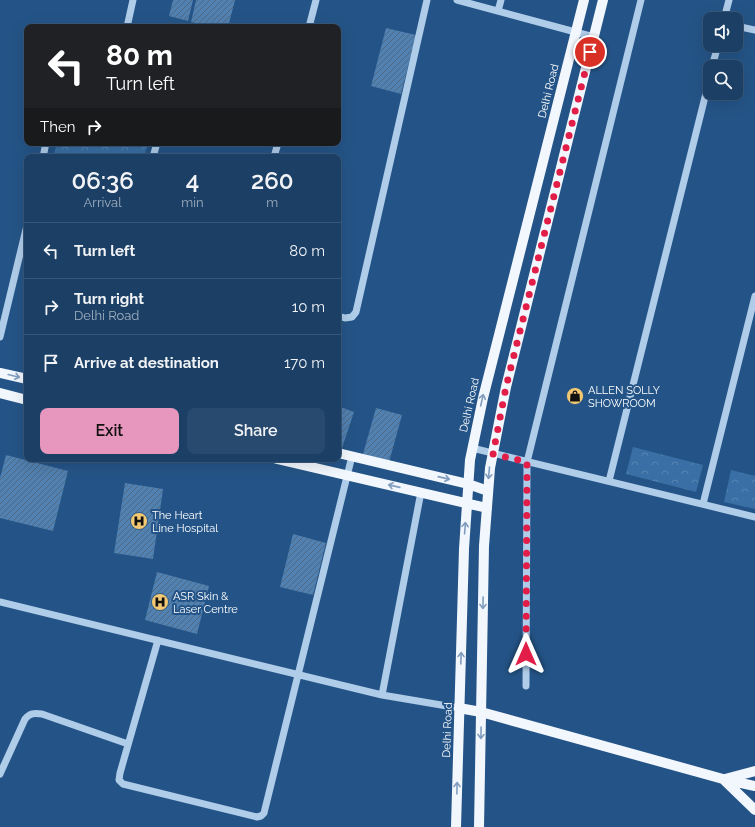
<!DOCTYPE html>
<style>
:root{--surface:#1b3f65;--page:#284a6e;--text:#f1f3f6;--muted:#a0afbf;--line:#395879;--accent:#e797bd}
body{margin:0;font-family:Raleway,sans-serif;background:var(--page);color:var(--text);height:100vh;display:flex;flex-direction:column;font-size:15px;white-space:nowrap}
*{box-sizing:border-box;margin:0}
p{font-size:13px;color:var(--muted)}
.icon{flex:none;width:22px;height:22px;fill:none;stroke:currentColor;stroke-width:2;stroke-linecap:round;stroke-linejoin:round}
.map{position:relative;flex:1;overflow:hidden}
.details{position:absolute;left:24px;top:154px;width:317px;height:308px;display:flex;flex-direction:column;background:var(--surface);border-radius:8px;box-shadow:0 4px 16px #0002,0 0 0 1px var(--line)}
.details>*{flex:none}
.guide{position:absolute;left:24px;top:24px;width:317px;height:122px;border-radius:8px;box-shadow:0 4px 16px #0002,0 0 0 1px var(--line);background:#202124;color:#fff;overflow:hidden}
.controls{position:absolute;left:703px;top:12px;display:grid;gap:8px}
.controls a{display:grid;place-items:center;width:40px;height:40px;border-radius:8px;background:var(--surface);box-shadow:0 4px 16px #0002,0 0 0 1px var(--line);font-size:20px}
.pin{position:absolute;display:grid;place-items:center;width:34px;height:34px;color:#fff;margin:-17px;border:2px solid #fff;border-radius:50%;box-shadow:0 1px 4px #0007}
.me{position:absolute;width:44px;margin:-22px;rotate:0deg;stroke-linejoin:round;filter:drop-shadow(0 0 3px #0008)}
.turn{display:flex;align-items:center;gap:14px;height:84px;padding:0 16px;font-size:18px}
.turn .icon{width:52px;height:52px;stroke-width:2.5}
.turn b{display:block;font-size:28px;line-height:34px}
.then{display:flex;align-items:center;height:38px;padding:0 16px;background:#0003;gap:8px;font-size:15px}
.eta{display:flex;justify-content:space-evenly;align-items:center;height:68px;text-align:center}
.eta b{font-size:24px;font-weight:600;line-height:28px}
.cta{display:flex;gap:8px;margin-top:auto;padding:8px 16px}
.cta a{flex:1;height:46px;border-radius:8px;background:var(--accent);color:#111;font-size:16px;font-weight:600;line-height:46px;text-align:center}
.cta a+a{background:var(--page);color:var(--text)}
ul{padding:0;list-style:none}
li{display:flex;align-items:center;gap:12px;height:56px;padding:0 16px;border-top:1px solid var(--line)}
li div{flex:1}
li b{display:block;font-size:15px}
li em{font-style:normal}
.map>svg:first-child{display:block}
</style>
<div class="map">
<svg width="755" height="827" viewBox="0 0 755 827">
<defs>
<pattern id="park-crowns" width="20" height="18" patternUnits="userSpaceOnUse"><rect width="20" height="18" fill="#396fa4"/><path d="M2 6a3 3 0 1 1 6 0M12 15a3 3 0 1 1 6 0" fill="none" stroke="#5785b2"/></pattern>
<pattern id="building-hatch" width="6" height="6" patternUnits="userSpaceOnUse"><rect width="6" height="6" fill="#5181b1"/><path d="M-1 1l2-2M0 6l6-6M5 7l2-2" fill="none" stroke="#4f6984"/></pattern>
</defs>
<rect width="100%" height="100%" fill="#245487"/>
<path fill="url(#park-crowns)" d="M 57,143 L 148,143 L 144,157 L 53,157 Z
M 633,447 L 703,465 L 696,492 L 626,474 Z
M 731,470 L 755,476 L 755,509 L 724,502 Z"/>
<path fill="url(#building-hatch)" d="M 173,0 L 193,0 L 188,21 L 169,16 Z
M 196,0 L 235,0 L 228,27 L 211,27 L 191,22 Z
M 386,28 L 416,35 L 401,94 L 371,86 Z
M 338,406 L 354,412 L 342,448 L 338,447 Z
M 376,408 L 402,415 L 389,462 L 363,454 Z
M 6,455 L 68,471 L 53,531 L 0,518 L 0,478 Z
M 125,483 L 163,489 L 153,559 L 114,553 Z
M 293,534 L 326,543 L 313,595 L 280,587 Z
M 157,572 L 209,586 L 197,634 L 145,620 Z"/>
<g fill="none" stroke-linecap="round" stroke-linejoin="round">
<path stroke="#afcce9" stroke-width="7" d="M 457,0 L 594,37
M 498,11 L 501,0
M 724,19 L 729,0
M 736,26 L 755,30
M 127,27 L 133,0
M 309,27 L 316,0
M 712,67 L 718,45
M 43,157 L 46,143
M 153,157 L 157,143
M 274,157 L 278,143
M 338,316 L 345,318 L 352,317 L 356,312 L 427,0
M 0,337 L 27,225
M 472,448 L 755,517
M 609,481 L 710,77
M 703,504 L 755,296
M 0,602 L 382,695 L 459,708
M 158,640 L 120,773 L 119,780 L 123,784 L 257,817 L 261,816 L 264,813 L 352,456
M 526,686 L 527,462 L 641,0
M 382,695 L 421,492
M 0,774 L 25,719 C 30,713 34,713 42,714 L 128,744"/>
<path stroke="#f2f7fe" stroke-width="10" d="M 0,373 L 27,379
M 0,393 L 27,400
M 338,453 L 468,484 L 488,491
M 277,459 L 487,508
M 459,708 L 481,712 L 723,779 L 755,786
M 723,779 L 755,810
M 725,779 L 755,771
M 456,827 L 464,549 L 470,460 L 483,398 L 584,0
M 479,827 L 484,546 L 490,468 L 506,387 L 603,0"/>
</g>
<defs><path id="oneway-shaft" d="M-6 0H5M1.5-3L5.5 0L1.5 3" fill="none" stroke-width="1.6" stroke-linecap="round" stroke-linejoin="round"/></defs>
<g stroke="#819dbd">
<use href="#oneway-shaft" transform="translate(14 376) rotate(14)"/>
<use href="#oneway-shaft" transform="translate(482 400) rotate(-77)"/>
<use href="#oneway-shaft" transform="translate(489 473) rotate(95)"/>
<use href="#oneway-shaft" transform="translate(444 478) rotate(13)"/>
<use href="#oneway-shaft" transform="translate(394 486) rotate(-167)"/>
<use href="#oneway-shaft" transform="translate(465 528) rotate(-86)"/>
<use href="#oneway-shaft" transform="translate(483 603) rotate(91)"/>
<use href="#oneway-shaft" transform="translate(461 658) rotate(-88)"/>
<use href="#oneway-shaft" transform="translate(481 733) rotate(91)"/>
<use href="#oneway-shaft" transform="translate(457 788) rotate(-89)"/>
</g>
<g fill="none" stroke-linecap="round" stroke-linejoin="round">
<path stroke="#e11d48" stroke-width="7" stroke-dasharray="0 12.6" d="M 526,654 L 527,462 L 493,454 L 506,387 L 590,52"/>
</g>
<defs>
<g id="shop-disc" transform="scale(0.9)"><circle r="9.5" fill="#f3c873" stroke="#245487"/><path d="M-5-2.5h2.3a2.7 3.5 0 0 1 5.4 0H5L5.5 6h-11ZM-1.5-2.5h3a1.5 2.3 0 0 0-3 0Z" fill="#111"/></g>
<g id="hospital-disc" transform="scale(0.9)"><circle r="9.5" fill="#f3c873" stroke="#245487"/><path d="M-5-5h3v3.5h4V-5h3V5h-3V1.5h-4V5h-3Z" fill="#111"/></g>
</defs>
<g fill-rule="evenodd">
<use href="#shop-disc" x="575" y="396"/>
<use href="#hospital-disc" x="139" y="521"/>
<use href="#hospital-disc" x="160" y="602"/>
</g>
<g text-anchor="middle" stroke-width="4" stroke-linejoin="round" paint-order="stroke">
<g font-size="11" fill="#fff" stroke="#245487">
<text transform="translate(548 91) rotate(-76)" y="4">Delhi Road</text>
<text transform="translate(469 405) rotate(-77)" y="4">Delhi Road</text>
<text transform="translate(447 730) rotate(-88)" y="4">Delhi Road</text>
</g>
<g font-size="11" fill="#fff" stroke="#245487" text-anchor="start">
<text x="588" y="394">ALLEN SOLLY<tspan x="588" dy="13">SHOWROOM</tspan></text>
<text x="152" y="519">The Heart<tspan x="152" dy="13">Line Hospital</tspan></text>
<text x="173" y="600">ASR Skin &amp;<tspan x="173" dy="13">Laser Centre</tspan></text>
</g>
</g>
</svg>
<div class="controls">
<a><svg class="icon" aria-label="sound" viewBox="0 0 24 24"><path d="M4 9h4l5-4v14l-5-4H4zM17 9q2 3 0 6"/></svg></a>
<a><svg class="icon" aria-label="search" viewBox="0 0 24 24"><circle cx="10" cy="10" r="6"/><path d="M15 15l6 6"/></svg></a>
</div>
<div class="pin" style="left:590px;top:52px;background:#d93025"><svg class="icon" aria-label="arrive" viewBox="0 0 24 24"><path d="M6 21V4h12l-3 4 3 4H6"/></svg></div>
<svg class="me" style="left:526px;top:654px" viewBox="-20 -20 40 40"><path d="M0-17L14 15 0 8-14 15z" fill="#e11d48" stroke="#fff" stroke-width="4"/></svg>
<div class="guide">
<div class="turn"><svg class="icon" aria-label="left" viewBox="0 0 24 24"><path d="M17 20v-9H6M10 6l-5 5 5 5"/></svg><div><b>80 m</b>Turn left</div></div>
<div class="then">Then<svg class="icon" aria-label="right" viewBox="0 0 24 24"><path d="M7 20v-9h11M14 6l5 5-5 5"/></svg></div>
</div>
<section class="details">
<div class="eta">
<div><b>06:36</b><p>Arrival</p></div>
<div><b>4</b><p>min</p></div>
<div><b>260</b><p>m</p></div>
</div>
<ul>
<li><svg class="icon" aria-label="left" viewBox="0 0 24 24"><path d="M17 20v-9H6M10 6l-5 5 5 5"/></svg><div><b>Turn left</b></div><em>80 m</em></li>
<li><svg class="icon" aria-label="right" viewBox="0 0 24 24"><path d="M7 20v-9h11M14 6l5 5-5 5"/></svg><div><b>Turn right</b><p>Delhi Road</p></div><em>10 m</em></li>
<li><svg class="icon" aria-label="arrive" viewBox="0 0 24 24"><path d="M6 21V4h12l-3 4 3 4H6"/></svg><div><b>Arrive at destination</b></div><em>170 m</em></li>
</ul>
<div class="cta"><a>Exit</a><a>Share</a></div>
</section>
</div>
